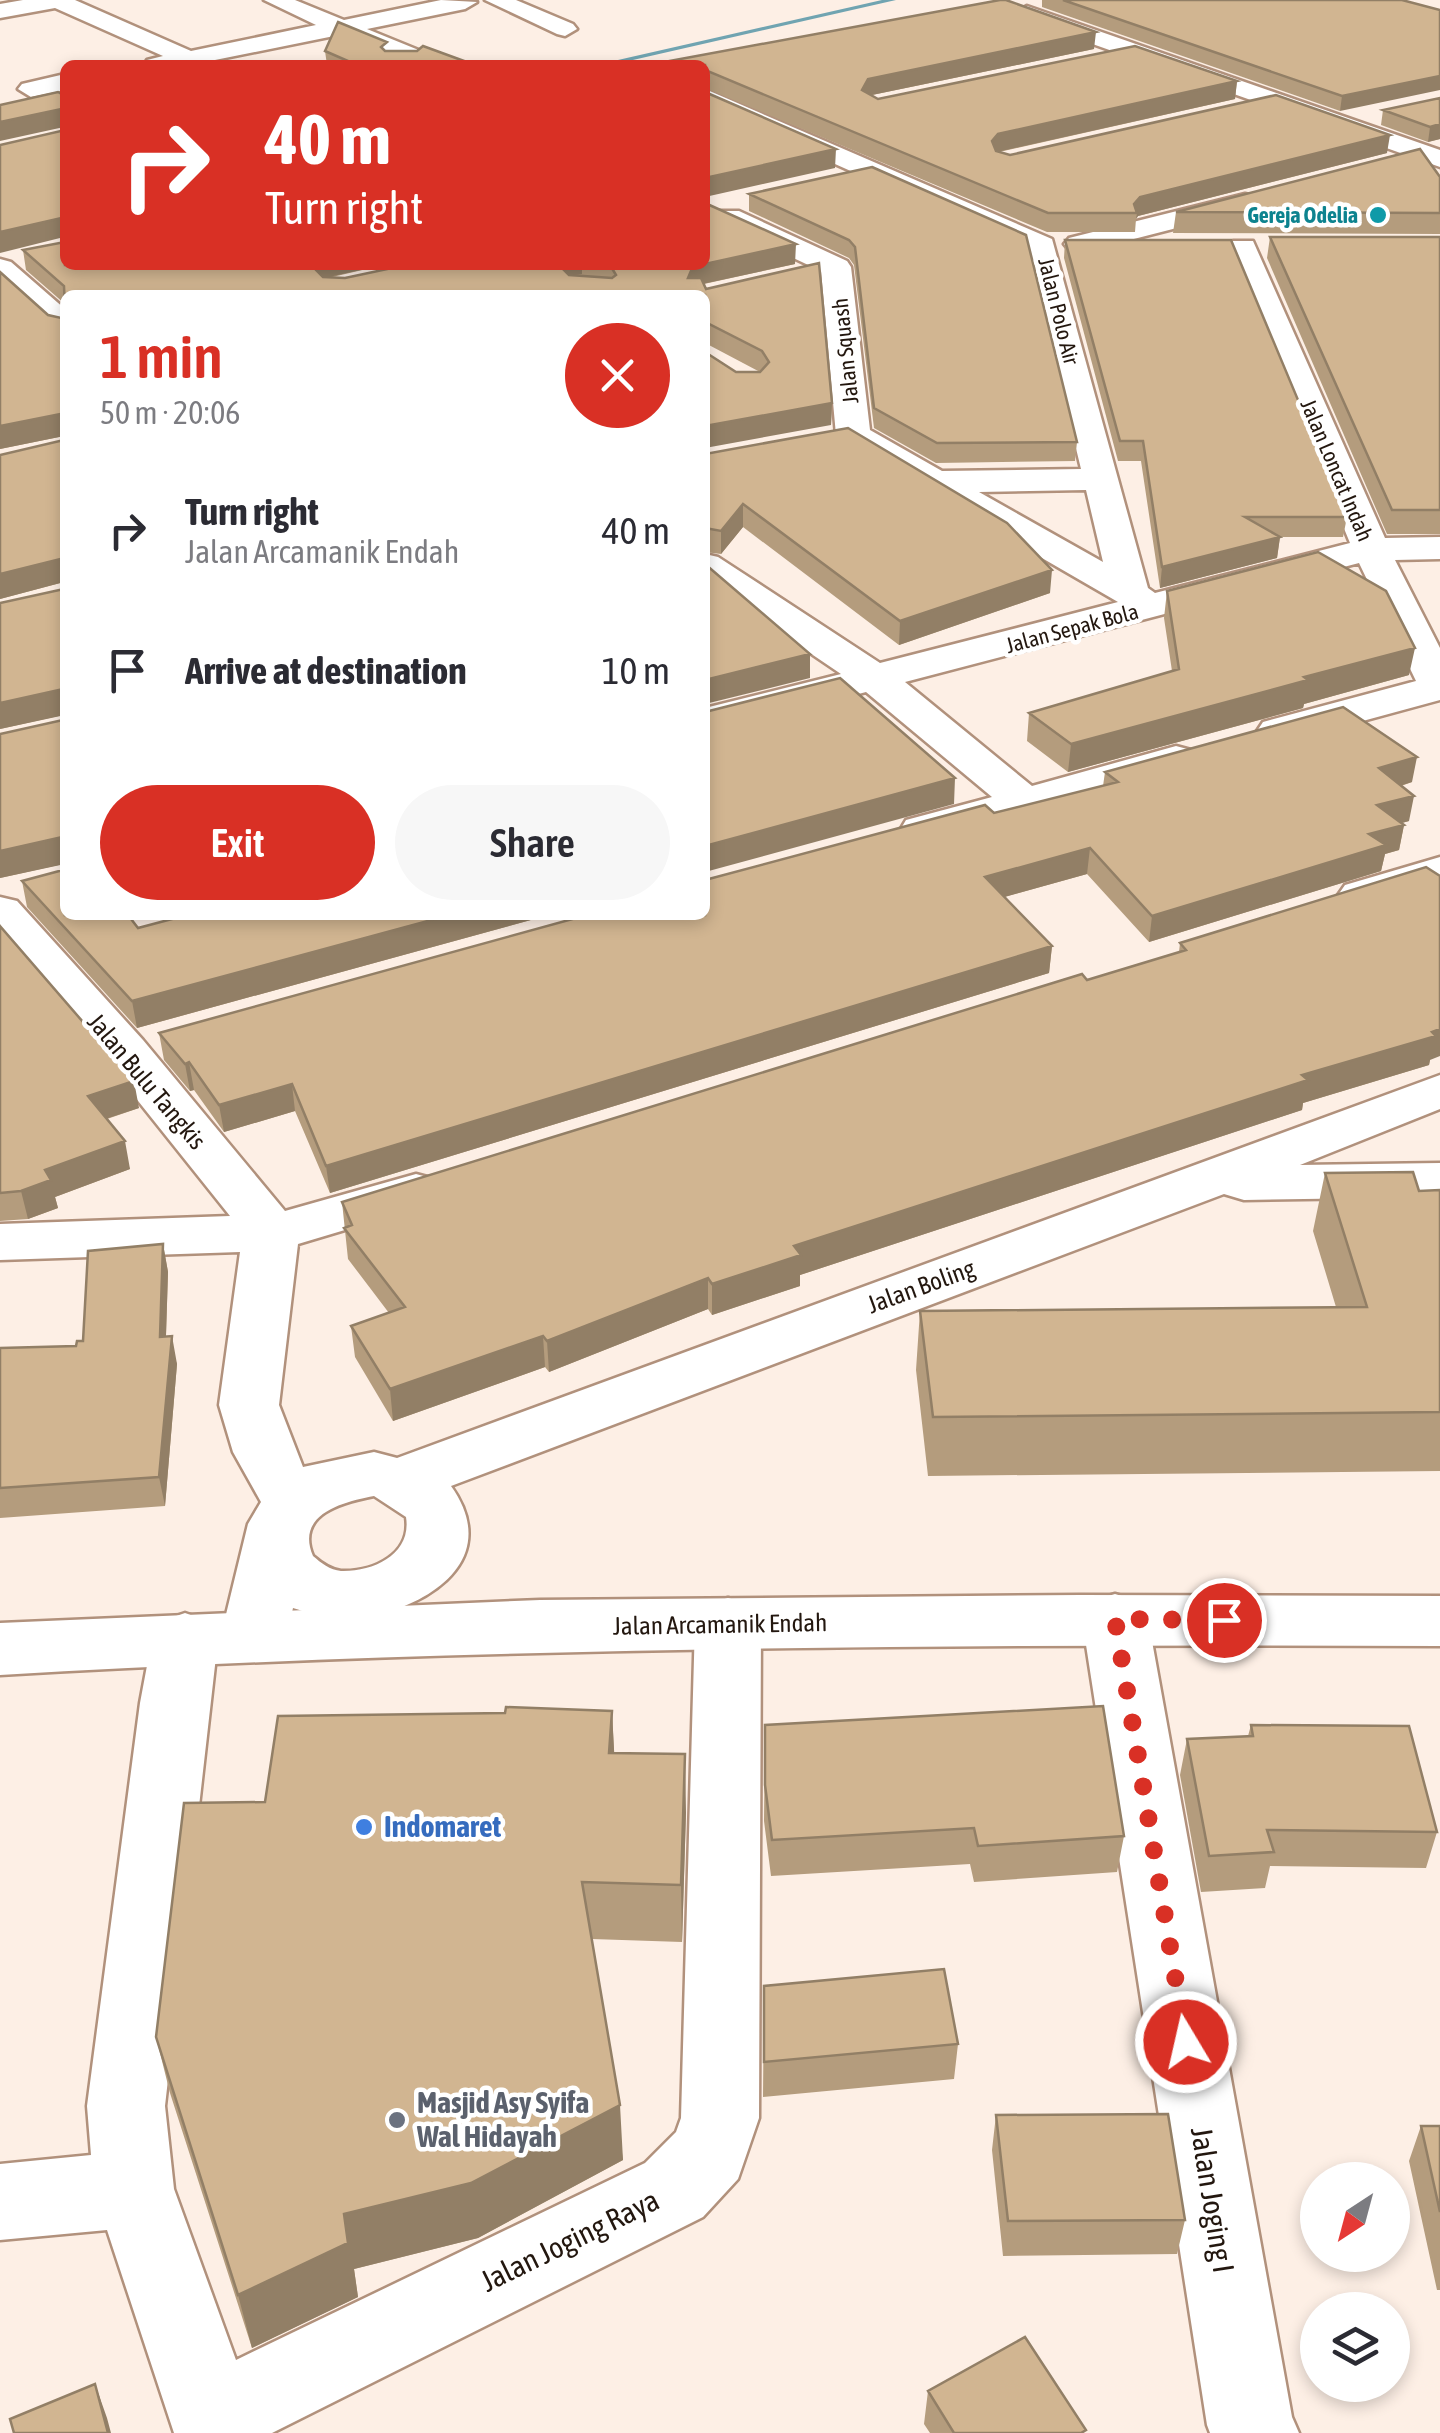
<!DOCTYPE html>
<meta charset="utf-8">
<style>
:root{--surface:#fff;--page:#f7f7f7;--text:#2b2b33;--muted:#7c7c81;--accent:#d93025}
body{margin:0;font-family:"Asap Condensed",sans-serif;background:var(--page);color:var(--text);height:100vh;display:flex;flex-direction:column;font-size:38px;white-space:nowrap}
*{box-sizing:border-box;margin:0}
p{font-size:32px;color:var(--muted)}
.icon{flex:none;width:55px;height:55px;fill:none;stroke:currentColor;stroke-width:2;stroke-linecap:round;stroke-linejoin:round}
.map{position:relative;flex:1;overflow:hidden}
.drawer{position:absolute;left:60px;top:290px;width:650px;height:630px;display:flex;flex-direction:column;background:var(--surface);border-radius:15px;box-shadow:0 5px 15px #0003}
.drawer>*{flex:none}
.guide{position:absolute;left:60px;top:60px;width:650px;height:210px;border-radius:15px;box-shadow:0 5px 15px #0003;background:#d93025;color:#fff;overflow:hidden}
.needle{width:65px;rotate:216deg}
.buttons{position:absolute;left:1300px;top:2162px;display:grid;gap:20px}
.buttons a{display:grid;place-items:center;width:110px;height:110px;border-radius:50%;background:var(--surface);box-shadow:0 5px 15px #0003;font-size:50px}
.pin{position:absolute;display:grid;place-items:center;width:85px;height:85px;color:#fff;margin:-42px;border:5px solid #fff;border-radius:50%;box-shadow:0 2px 10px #0007}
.me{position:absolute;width:110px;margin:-55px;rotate:351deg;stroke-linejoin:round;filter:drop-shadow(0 0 8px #0008)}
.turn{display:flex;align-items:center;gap:35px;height:210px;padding:0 40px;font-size:45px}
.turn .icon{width:130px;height:130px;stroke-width:2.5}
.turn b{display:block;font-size:70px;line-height:85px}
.round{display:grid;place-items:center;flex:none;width:105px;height:105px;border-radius:52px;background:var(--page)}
.headline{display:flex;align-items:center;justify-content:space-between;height:170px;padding:0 40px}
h1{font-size:60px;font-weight:600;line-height:75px;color:var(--accent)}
.primary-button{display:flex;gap:20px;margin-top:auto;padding:20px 40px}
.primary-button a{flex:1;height:115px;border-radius:60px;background:var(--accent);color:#fff;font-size:40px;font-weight:600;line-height:115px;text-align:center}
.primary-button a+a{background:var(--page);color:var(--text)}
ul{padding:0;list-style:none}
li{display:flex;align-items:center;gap:30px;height:140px;padding:0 40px}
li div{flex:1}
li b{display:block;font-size:38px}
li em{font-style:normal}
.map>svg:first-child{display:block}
</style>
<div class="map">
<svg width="1440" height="2433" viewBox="0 0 1440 2433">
<rect width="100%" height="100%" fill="#fdefe5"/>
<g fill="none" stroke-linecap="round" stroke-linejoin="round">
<path fill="#70a4b1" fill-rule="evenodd" d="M 882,0 L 896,0 L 611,65 L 596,65 Z"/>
<g stroke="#b1917c" stroke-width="5">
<path id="minor" d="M 23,0 L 75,0 L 191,51 L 316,25 L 264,0 L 295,0 L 344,20 L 441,0 L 477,2 L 465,9 L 367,29 L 421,51 L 424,56 L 418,65 L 386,65 L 396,58 L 339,35 L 210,61 L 210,65 L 144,65 L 147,60 L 163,56 L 55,8 L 0,18 L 0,4 Z
M 485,0 L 516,0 L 573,24 L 577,29 L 565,36 L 557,34 Z
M 1027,6 L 1440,150 L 1440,167 L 1019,18 L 1015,13 Z
M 65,74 L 65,90 L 31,97 L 18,89 L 22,84 Z
M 705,89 L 1052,239 L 1148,588 L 1155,593 L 1350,543 L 1228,247 L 1233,241 L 1253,241 L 1385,538 L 1440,537 L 1440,559 L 1395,560 L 1440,648 L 1440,700 L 1278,744 L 1263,740 L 1257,731 L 1263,722 L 1416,681 L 1359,563 L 905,682 L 1032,786 L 1176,746 L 1191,750 L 1197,759 L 1191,768 L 938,840 L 922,843 L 906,840 L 900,830 L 906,820 L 992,797 L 866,692 L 705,734 L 705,708 L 841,674 L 705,582 L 705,554 L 718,557 L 880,663 L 1118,602 L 841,442 L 836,435 L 821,271 L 719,223 L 715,217 L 719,211 L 739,211 L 847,261 L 851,267 L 870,430 L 942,471 L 1081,469 L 1028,250 L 705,106 ZM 1086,490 L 1103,562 L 979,492 Z
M 1245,194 L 1255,196 L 1259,202 L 1255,208 L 1079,253 L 1069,250 L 1064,244 L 1069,238 Z
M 0,259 L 11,262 L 65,309 L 65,335 L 54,333 L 0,284 Z
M 1440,857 L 1440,886 L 1361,909 L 1345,905 L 1338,895 L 1345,885 Z
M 0,897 L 17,901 L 143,1040 L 285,1211 L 416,1174 L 435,1179 L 443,1191 L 435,1203 L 298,1244 L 279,1405 L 303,1467 L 374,1452 L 397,1458 L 1440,1075 L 1440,1109 L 1300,1165 L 1440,1163 L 1440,1197 L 1244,1200 L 1224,1194 L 451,1486 C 507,1565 417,1614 346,1620 C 329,1621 309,1613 293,1608 L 287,1635 L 277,1653 L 254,1660 L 231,1653 L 221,1635 L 248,1524 L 261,1502 L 233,1452 L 219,1405 L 240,1252 L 0,1260 L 0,1224 L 230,1216 L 107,1062 L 0,940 ZM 374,1496 L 406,1517 C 412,1554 374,1572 341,1571 C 330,1570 321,1563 313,1556 C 295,1514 343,1502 374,1496 Z
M 1115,1594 L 1138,1601 L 1148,1619 L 1292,2417 L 1299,2433 L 1210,2433 L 1207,2425 L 1082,1619 L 1092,1601 Z
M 728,1598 L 751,1605 L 761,1623 L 759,2118 L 738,2179 L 703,2217 L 272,2433 L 174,2433 L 107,2230 L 0,2240 L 0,2164 L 91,2155 L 87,2106 L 140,1703 L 152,1639 L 162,1621 L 185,1613 L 208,1621 L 218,1639 L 165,2106 L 174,2189 L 236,2360 L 645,2163 L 676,2132 L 681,2118 L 695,1623 L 705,1605 Z"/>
</g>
<g stroke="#b1917c" stroke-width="5">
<path id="major" d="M 1080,1595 L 1440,1596 L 1440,1646 C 959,1644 480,1647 0,1675 L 0,1623 L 540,1600 Z"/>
</g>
<use href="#minor" fill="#fff" fill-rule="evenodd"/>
<use href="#major" fill="#fff" fill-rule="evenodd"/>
</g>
<path fill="#b49c7d" d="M 1042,0 L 1402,0 L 1340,111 L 1042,7 Z
M 1094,49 L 872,95 L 878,99 L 1237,81 L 1235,99 L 999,152 L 1010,155 L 1387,153 L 1138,216 L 1136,219 L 1135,232 L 1047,232 L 705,88 L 705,65 Z
M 325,51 L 388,51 L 475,65 L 327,65 Z
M 1440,98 L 1440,139 L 1428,142 L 1381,125 L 1383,110 Z
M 0,145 L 384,265 L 328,278 L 345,278 L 406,265 L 795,264 L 704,284 L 706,289 L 832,403 L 831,425 L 736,372 L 760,372 L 707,344 L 705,295 L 65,304 L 26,270 L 23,250 L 65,242 L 65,238 Z
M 872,167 L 1077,442 L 1075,461 L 936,463 L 874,428 L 854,265 L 849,258 L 749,211 L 749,194 Z
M 1440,177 L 1440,234 L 1173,233 L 1176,212 Z
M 1270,237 L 1440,237 L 1440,534 L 1387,534 L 1267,258 Z
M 1065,240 L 1347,517 L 1343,537 L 1280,537 L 1277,558 L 1160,588 L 1141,461 L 1118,461 L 1064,258 Z
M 65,314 L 65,915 L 138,928 L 234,918 L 245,915 L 549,915 L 137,1028 L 27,907 L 22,881 L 63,870 L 63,864 L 0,878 L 0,734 L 63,720 L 63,715 L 0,729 L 64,589 L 64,582 L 0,599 L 0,455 L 64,440 L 64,436 L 0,449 L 48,315 L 61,318 Z
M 705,454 L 1050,593 L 899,645 L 743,527 L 721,554 L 705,552 Z
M 1167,591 L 1409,675 L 1304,704 L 1303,708 L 1068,772 L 1027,741 L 1029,713 L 1172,671 L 1164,618 Z
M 1105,772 L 1412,782 L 1401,786 L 1409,821 L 1402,823 L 1404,825 L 1399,850 L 1385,854 L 1381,871 L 1149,942 L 1087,874 L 1004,897 L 1052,946 L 1049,973 L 330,1193 L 295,1111 L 224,1132 L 194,1090 L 190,1091 L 164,1060 L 159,1033 L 994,813 L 1103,786 Z
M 0,926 L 139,1108 L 107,1119 L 130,1169 L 55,1197 L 58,1208 L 28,1219 L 0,1221 Z
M 1180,943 L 1430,1060 L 1429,1065 L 1303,1103 L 1302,1110 L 800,1275 L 800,1286 L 712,1315 L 708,1309 L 549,1372 L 545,1367 L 393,1421 L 355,1357 L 351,1326 L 389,1313 L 348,1259 L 342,1202 L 1179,952 Z
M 1325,1173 L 1419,1191 L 1440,1190 L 1440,1471 L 928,1476 L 916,1370 L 920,1311 L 1336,1307 L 1313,1231 Z
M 163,1244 L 168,1272 L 166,1336 L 177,1364 L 165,1506 L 0,1518 L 0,1348 L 76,1346 L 83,1341 Z
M 612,1711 L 614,1753 L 686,1812 L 682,1942 L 592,1939 L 623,2160 L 478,2238 L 354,2269 L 358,2297 L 252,2348 L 170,2093 L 156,2037 L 265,1802 Z
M 765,1725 L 1124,1836 L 1117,1872 L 974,1882 L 970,1864 L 771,1876 L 764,1821 Z
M 1251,1725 L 1437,1832 L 1426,1868 L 1270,1866 L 1265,1888 L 1201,1892 L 1180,1775 L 1187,1739 L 1248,1736 Z
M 764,1986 L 958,2044 L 954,2079 L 763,2097 Z
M 996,2115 L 1185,2220 L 1177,2254 L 1003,2256 L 992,2150 Z
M 1421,2126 L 1440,2126 L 1440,2290 L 1437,2290 L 1409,2161 Z
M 928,2391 L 1085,2433 L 930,2433 L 924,2424 Z"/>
<path fill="#927f66" d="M 1096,32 L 1094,49 L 867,96 L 862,90 L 868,79 Z
M 1440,76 L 1440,90 L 1340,111 L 1342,96 Z
M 1237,81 L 1235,99 L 997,152 L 992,141 L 998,134 Z
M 61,109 L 64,127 L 0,141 L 0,122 Z
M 1440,124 L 1440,139 L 1428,142 L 1430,127 Z
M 1390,135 L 1387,153 L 1138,216 L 1136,219 L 1137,213 L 1134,204 L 1140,197 Z
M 836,149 L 835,168 L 705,197 L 705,178 Z
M 61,218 L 64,237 L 0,253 L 0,232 Z
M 796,244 L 795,264 L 693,286 L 688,278 L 693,266 L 705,265 L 705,264 Z
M 318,265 L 384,265 L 324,278 L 316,270 Z
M 564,265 L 582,265 L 582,274 L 569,276 L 562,268 Z
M 707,323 L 707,344 L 705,345 L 705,324 Z
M 832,403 L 831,425 L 705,448 L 705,426 Z
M 60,414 L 64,436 L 0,449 L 0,426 Z
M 743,504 L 743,527 L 721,554 L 721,531 Z
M 1280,537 L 1277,558 L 1160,588 L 1162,567 Z
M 60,559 L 64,582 L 0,599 L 0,574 Z
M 1052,570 L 1050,593 L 899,645 L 900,621 Z
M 1415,648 L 1409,675 L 1304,704 L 1303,708 L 1068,772 L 1071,744 L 1304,677 Z
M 810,654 L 810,678 L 705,704 L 705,680 Z
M 63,689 L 65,715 L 0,729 L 0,703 Z
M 1417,757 L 1412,782 L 1374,794 L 1379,768 Z
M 955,778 L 954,804 L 705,872 L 705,846 Z
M 1414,796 L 1409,821 L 1372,831 L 1377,805 Z
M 1404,825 L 1399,850 L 1385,854 L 1381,871 L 1149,942 L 1152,916 L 1369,834 Z
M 62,837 L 65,864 L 0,878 L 0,851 Z
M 1090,848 L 1087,874 L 983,903 L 985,877 Z
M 450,915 L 549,915 L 137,1028 L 132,1001 Z
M 1052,946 L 1049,973 L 330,1193 L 326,1166 Z
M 1440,1029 L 1440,1056 L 1430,1060 L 1429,1065 L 1303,1103 L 1302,1110 L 800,1275 L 800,1286 L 712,1315 L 712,1284 L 794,1246 Z
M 189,1062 L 194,1090 L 190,1091 L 185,1064 Z
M 134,1081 L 139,1108 L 93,1123 L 88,1096 Z
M 292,1084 L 295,1111 L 224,1132 L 219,1105 Z
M 125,1141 L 130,1169 L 55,1197 L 58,1208 L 28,1219 L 21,1191 L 45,1170 Z
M 163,1244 L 168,1272 L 165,1365 L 160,1337 Z
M 708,1278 L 708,1309 L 549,1372 L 547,1341 Z
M 172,1336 L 177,1364 L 165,1506 L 159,1477 Z
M 543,1336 L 545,1367 L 393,1421 L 390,1389 Z
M 612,1711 L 615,1768 L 609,1753 Z
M 685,1754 L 686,1812 L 682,1942 L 681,1885 Z
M 620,2105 L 623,2160 L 478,2238 L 354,2269 L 358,2297 L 252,2348 L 238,2295 L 344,2214 Z
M 95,2384 L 107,2418 L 111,2433 L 108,2433 Z"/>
<path fill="#d1b591" stroke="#927f66" stroke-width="2.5" d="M 1000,0 L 1006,0 L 1096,32 L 868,79 L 862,90 L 878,99 L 1135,46 L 1237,81 L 998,134 L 992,141 L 996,151 L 1010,155 L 1276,95 L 1390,135 L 1140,197 L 1134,204 L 1137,213 L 1048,213 L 705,70 L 705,65 L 648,65 Z
M 1063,0 L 1402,0 L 1440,10 L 1440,76 L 1342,96 Z
M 338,22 L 387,42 L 381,47 L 385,51 L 417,51 L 423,46 L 475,65 L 357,65 L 325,51 Z
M 58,92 L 65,96 L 65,112 L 61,109 L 0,122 L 0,105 Z
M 705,92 L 836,149 L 705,178 Z
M 1440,98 L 1440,124 L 1430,127 L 1383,110 Z
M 65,130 L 65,221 L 61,218 L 0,232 L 0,145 Z
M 1420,149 L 1440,177 L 1440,213 L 1176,212 Z
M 872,167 L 1026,235 L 1077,442 L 937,443 L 874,408 L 855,247 L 849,240 L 749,194 Z
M 705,203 L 796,244 L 705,264 Z
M 65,233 L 65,265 L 318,265 L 316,270 L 323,277 L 345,278 L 406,265 L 564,265 L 562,268 L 569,275 L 612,278 L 616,275 L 610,265 L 698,265 L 693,266 L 688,278 L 701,278 L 706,289 L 819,263 L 832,403 L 705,426 L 705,352 L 736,372 L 760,372 L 769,362 L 762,351 L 707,323 L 705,324 L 705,295 L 65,295 L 65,309 L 64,286 L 23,250 L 65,242 Z
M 1270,237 L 1440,237 L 1440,510 L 1392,510 Z
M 1065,240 L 1231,240 L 1347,517 L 1245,517 L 1280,537 L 1162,567 L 1143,441 L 1120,441 Z
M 0,272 L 48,315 L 61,318 L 65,314 L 65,915 L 128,915 L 138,928 L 187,915 L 232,915 L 234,918 L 245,915 L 450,915 L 132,1001 L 22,881 L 63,870 L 62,837 L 0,851 L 0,734 L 63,720 L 63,689 L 0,703 L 0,603 L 64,589 L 64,562 L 60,559 L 0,574 L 0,455 L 64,440 L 65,418 L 60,414 L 0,426 Z
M 848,428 L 1007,523 L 1052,570 L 900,621 L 743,504 L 721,531 L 705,528 L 705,454 Z
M 1318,552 L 1386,591 L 1415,648 L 1304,677 L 1308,680 L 1071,744 L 1029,713 L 1179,669 L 1167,591 Z
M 705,564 L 810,654 L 705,680 Z
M 840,678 L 955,778 L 705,846 L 705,712 Z
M 1343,707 L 1417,757 L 1379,768 L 1414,796 L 1377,805 L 1404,825 L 1369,834 L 1386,845 L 1152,916 L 1090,848 L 985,877 L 1052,946 L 326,1166 L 292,1084 L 219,1105 L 189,1062 L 185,1064 L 159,1033 L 587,915 L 705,915 L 705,880 L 985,805 L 994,813 L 1118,782 L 1105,772 Z
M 1426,867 L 1440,876 L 1440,1029 L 1432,1032 L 1436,1036 L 1302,1075 L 1308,1080 L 794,1246 L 801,1255 L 712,1284 L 708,1278 L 547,1341 L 543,1336 L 390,1389 L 351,1326 L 405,1307 L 344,1228 L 352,1225 L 342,1202 L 1082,974 L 1087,980 L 1186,950 L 1180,943 Z
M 0,926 L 134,1081 L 88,1096 L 125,1141 L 45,1170 L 51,1180 L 21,1191 L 0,1193 Z
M 1413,1172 L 1419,1191 L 1440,1190 L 1440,1412 L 933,1417 L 920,1311 L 1367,1307 L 1325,1173 Z
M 163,1244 L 160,1337 L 172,1336 L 159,1477 L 0,1488 L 0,1348 L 76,1346 L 77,1341 L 83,1341 L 88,1251 Z
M 1103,1706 L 1124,1836 L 978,1846 L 974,1828 L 772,1840 L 765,1785 L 765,1725 Z
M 506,1707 L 612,1711 L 609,1753 L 685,1754 L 681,1885 L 582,1882 L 620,2105 L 471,2183 L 344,2214 L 348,2243 L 238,2295 L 156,2037 L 184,1803 L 265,1802 L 278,1716 L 505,1713 Z
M 1251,1725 L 1409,1726 L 1437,1832 L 1267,1830 L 1274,1852 L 1209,1856 L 1187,1739 L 1253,1736 Z
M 944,1969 L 958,2044 L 764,2062 L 764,1986 Z
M 1168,2114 L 1185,2220 L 1008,2221 L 996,2115 Z
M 1421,2126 L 1440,2126 L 1440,2212 Z
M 1025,2337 L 1086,2430 L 1081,2433 L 954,2433 L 928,2391 Z
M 95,2384 L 108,2433 L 14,2433 L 10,2419 Z"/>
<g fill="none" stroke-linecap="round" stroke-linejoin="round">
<path stroke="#d93025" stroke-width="18" stroke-dasharray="0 32.4" d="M 1186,2042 L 1115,1619 L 1224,1620"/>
</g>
<circle fill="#0f9aa8" stroke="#fff" stroke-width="4" cx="1378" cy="215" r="10"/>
<circle fill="#3f7fe0" stroke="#fff" stroke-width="4" cx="364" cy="1827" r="10"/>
<circle fill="#6b7280" stroke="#fff" stroke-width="4" cx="397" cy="2120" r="10"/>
<g text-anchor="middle" stroke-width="9" stroke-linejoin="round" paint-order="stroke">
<g font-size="22" font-weight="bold" fill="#0d838f" stroke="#fff" text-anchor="end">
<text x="1358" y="223">Gereja Odelia</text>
</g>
<g font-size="22" fill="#23170f" stroke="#fff">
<text transform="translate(1059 311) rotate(76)" y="8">Jalan Polo Air</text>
<text transform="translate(845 351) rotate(-96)" y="8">Jalan Squash</text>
<text transform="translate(1337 470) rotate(67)" y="8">Jalan Loncat Indah</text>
<text transform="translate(1072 628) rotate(-15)" y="8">Jalan Sepak Bola</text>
</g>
<g font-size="25" fill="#23170f" stroke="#fff">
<text transform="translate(147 1081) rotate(50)" y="9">Jalan Bulu Tangkis</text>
<text transform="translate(921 1286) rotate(-20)" y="9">Jalan Boling</text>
<text transform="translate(720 1624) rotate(-1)" y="9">Jalan Arcamanik Endah</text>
</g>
<g font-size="30" font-weight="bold" fill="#366cbe" stroke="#fff" text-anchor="start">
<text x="384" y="1837">Indomaret</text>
</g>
<g font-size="30" font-weight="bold" fill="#5b616d" stroke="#fff" text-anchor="start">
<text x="417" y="2113">Masjid Asy Syifa<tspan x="417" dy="34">Wal Hidayah</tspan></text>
</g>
<g font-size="30" fill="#23170f" stroke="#fff">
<text transform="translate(1212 2200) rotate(81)" y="10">Jalan Joging I</text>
<text transform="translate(570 2241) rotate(-26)" y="10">Jalan Joging Raya</text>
</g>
</g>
</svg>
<div class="buttons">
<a><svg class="needle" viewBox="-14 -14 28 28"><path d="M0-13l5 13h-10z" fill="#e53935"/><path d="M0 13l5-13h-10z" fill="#7c7c81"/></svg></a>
<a><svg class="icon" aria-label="layers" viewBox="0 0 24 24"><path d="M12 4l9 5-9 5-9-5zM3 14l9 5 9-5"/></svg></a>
</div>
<div class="pin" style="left:1224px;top:1620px;background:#d93025"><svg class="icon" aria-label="arrive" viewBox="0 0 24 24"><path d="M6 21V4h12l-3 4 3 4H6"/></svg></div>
<svg class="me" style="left:1186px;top:2042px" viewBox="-20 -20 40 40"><circle r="17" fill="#d93025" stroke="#fff" stroke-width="3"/><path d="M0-11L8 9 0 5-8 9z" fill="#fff"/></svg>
<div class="guide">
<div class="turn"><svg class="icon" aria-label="right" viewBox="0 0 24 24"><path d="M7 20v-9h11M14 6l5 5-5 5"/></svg><div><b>40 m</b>Turn right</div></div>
</div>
<section class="drawer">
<div class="headline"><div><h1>1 min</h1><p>50 m · 20:06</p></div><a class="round" style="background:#d93025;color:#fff"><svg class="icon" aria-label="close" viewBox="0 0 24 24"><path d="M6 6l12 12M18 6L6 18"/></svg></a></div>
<ul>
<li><svg class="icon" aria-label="right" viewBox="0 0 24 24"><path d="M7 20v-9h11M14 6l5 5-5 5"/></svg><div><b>Turn right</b><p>Jalan Arcamanik Endah</p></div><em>40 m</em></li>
<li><svg class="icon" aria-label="arrive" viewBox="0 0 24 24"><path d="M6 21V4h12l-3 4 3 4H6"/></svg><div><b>Arrive at destination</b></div><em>10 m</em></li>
</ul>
<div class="primary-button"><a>Exit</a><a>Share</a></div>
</section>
</div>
